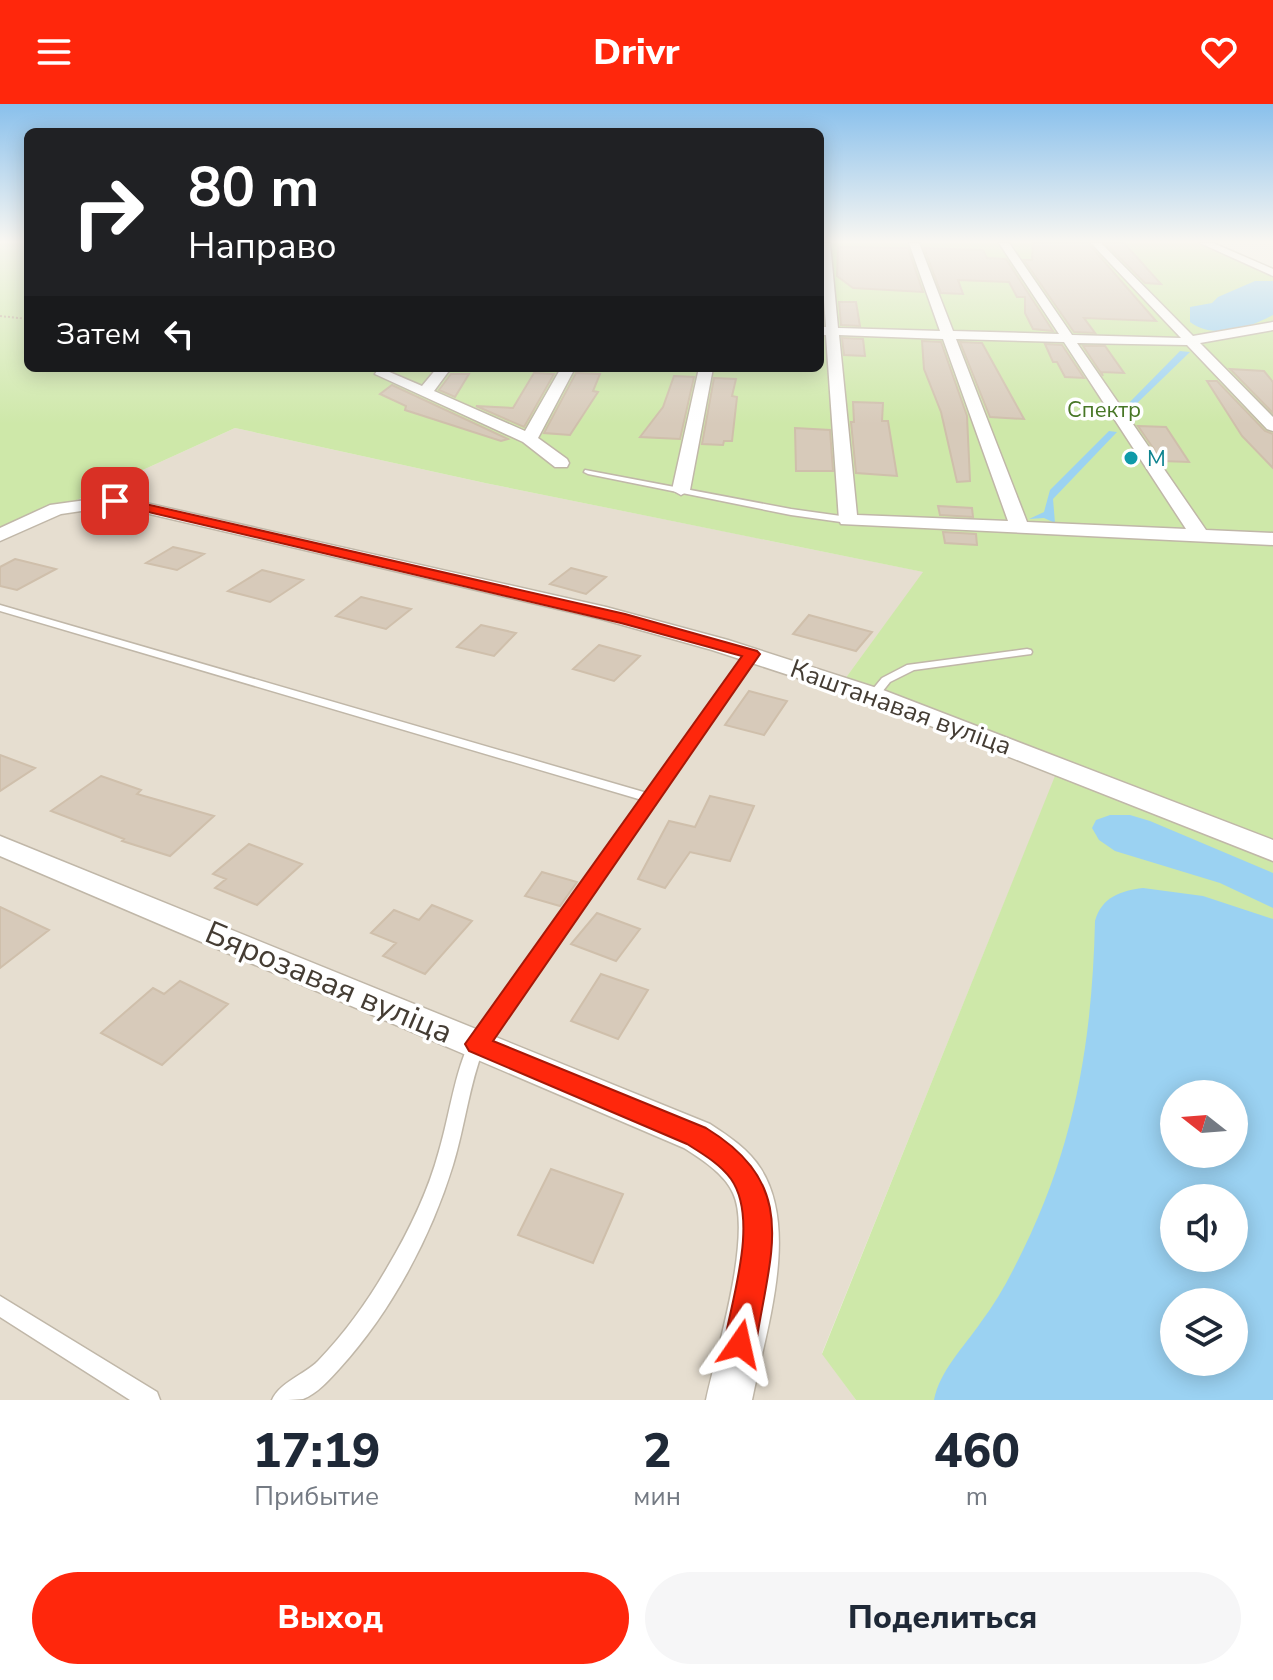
<!DOCTYPE html>
<html lang="ru">
<meta charset="utf-8">
<style>
:root{--surface:#fff;--page:#f6f6f7;--text:#1f2937;--muted:#747a83;--accent:#ff270c}
body{margin:0;font-family:"Nunito Sans",sans-serif;background:var(--page);color:var(--text);height:100vh;display:flex;flex-direction:column;font-size:30px;white-space:nowrap}
*{box-sizing:border-box;margin:0}
p{font-size:26px;color:var(--muted)}
.icon{flex:none;width:44px;height:44px;fill:none;stroke:currentColor;stroke-width:2;stroke-linecap:round;stroke-linejoin:round}
.map{position:relative;height:1296px;overflow:hidden}
.drawer{display:flex;flex-direction:column;background:var(--surface);flex:1}
.drawer>*{flex:none}
.top-card{position:absolute;left:24px;top:24px;width:800px;height:244px;border-radius:12px;box-shadow:0 4px 20px #0003;background:#202124;color:#fff;overflow:hidden}
.needle{width:52px;rotate:287deg}
.tools{position:absolute;left:1160px;top:976px;display:grid;gap:16px}
.tools a{display:grid;place-items:center;width:88px;height:88px;border-radius:50%;background:var(--surface);box-shadow:0 4px 20px #0003;font-size:40px}
.pin{position:absolute;display:grid;place-items:center;width:68px;height:68px;color:#fff;margin:-34px;border-radius:16px;box-shadow:0 4px 12px #0006}
.me{position:absolute;width:88px;margin:-44px;rotate:11deg;stroke-linejoin:round;filter:drop-shadow(0 0 6px #0008)}
.turn{display:flex;align-items:center;gap:28px;height:168px;padding:0 32px;font-size:36px}
.turn .icon{width:104px;height:104px;stroke-width:2.5}
.turn b{display:block;font-size:56px;line-height:68px}
.then{display:flex;align-items:center;height:76px;padding:0 32px;background:#0003;gap:16px;font-size:30px}
.eta{display:flex;justify-content:space-evenly;align-items:center;height:136px;text-align:center}
.eta b{font-size:48px;font-weight:800;line-height:56px}
.primary-button{display:flex;gap:16px;margin-top:auto;padding:16px 32px}
.primary-button a{flex:1;height:92px;border-radius:48px;background:var(--accent);color:#fff;font-size:32px;font-weight:800;line-height:92px;text-align:center}
.primary-button a+a{background:var(--page);color:var(--text)}
header{display:flex;justify-content:space-between;align-items:center;height:104px;padding:0 32px;background:var(--accent);color:#fff;font-size:36px;font-weight:800}
.map>svg:first-child{display:block}
</style>
<header><svg class="icon" aria-label="menu" viewBox="0 0 24 24"><path d="M4 6h16M4 12h16M4 18h16"/></svg>Drivr<svg class="icon" aria-label="heart" viewBox="0 0 24 24"><path d="M12 20l-8-8c-3-5 5-10 8-4 3-6 11-1 8 4z"/></svg></header>
<div class="map">
<svg width="1273" height="1296" viewBox="0 0 1273 1296">
<rect width="100%" height="100%" fill="#f2ede2"/>
<path fill="#e6ded0" d="M 235,324 L 485,379 L 924,468 L 842,579 L 1060,661 L 822,1249 L 856,1296 L 0,1296 L 0,431 Z"/>
<path fill="#cee8a9" fill-rule="evenodd" d="M 0,139 L 28,139 L 28,264 L 820,264 L 820,139 L 1207,139 L 1273,167 L 1273,1296 L 856,1296 L 822,1250 L 1059,662 L 842,579 L 923,468 L 485,379 L 235,324 L 0,431 ZM 1174,990 L 1234,990 L 1234,1050 L 1174,1050 ZM 1174,1094 L 1234,1094 L 1234,1154 L 1174,1154 ZM 1174,1198 L 1234,1198 L 1234,1258 L 1174,1258 Z"/>
<path fill="#9bd2f2" fill-rule="evenodd" d="M 1255,177 L 1273,177 L 1273,211 C 1249,224 1214,236 1190,218 L 1190,203 L 1212,199 L 1218,193 Z
M 1180,247 L 1190,248 L 1131,305 L 1123,305 Z
M 1109,327 L 1117,328 L 1053,395 L 1055,419 L 1044,414 L 1029,415 L 1044,408 L 1050,386 Z
M 1110,711 L 1130,711 L 1150,717 L 1273,769 L 1273,804 L 1220,779 L 1115,747 L 1099,736 L 1092,724 L 1096,716 Z
M 1143,784 L 1203,792 L 1273,815 L 1273,1296 L 934,1296 C 940,1266 964,1243 981,1218 C 993,1202 1004,1184 1013,1166 C 1073,1052 1092,944 1095,817 C 1102,793 1120,787 1143,784 ZM 1174,990 L 1234,990 L 1234,1050 L 1174,1050 ZM 1174,1094 L 1234,1094 L 1234,1154 L 1174,1154 ZM 1174,1198 L 1234,1198 L 1234,1258 L 1174,1258 Z"/>
<path fill="#d7caba" stroke="#cfbfab" stroke-width="2" d="M 1033,139 L 1088,139 L 1156,217 L 1084,214 L 1095,229 L 1074,228 L 1024,156 L 1032,156 Z
M 1105,139 L 1124,139 L 1161,180 L 1145,179 Z
M 838,143 L 908,144 L 923,188 L 853,184 L 837,172 Z
M 924,144 L 983,146 L 987,154 L 1006,155 L 1053,227 L 1033,225 L 1025,209 L 1025,193 L 1017,193 L 1009,178 L 958,176 L 963,190 L 941,189 Z
M 839,198 L 856,198 L 860,222 L 841,221 Z
M 842,234 L 863,235 L 865,252 L 844,251 Z
M 922,237 L 941,238 L 967,312 L 970,377 L 957,378 L 941,308 L 924,265 Z
M 960,238 L 982,239 L 1024,315 L 990,313 Z
M 1045,240 L 1062,241 L 1084,274 L 1065,273 L 1057,258 L 1053,258 Z
M 1083,242 L 1105,242 L 1124,269 L 1101,268 L 1103,272 Z
M 1230,265 L 1264,267 L 1273,278 L 1273,309 Z
M 534,269 L 554,270 L 524,323 L 476,302 L 513,304 Z
M 576,269 L 600,270 L 593,287 L 598,288 L 570,331 L 544,329 Z
M 451,270 L 469,270 L 455,293 L 439,286 Z
M 674,272 L 694,273 L 680,335 L 640,333 L 663,303 Z
M 714,274 L 736,275 L 732,292 L 737,293 L 732,337 L 724,337 L 723,341 L 702,340 Z
M 1207,277 L 1217,277 L 1265,327 L 1273,330 L 1273,364 L 1242,332 Z
M 392,281 L 508,335 L 501,337 L 405,306 L 406,302 L 380,290 Z
M 853,298 L 883,299 L 882,317 L 888,317 L 897,372 L 856,369 L 851,318 L 854,318 Z
M 1138,322 L 1166,323 L 1189,358 L 1162,357 Z
M 795,324 L 830,326 L 833,367 L 796,367 Z
M 938,402 L 972,404 L 973,413 L 940,411 Z
M 943,428 L 976,430 L 977,441 L 945,439 Z
M 173,443 L 204,450 L 177,466 L 146,459 Z
M 15,455 L 56,465 L 17,486 L 0,482 L 0,463 Z
M 571,464 L 606,473 L 586,490 L 550,480 Z
M 262,466 L 303,476 L 270,498 L 228,487 Z
M 361,493 L 411,505 L 386,525 L 336,512 Z
M 809,511 L 872,528 L 856,547 L 793,530 Z
M 481,521 L 516,529 L 494,552 L 457,543 Z
M 599,541 L 640,552 L 614,577 L 573,565 Z
M 749,587 L 787,597 L 764,631 L 725,621 Z
M 0,651 L 35,664 L 0,687 Z
M 101,672 L 141,686 L 137,690 L 214,712 L 170,752 L 122,737 L 124,735 L 51,707 Z
M 710,692 L 754,702 L 730,757 L 690,748 L 665,784 L 638,775 L 669,717 L 695,723 Z
M 249,740 L 302,760 L 257,801 L 215,784 L 226,775 L 213,770 Z
M 542,768 L 577,778 L 560,802 L 525,792 Z
M 432,801 L 472,817 L 425,870 L 383,852 L 396,839 L 371,829 L 394,806 L 419,816 Z
M 0,803 L 49,826 L 0,864 Z
M 597,809 L 640,825 L 616,857 L 571,840 Z
M 601,870 L 648,886 L 618,935 L 571,917 Z
M 180,877 L 228,900 L 162,961 L 101,929 L 153,884 L 164,890 Z
M 551,1065 L 623,1090 L 593,1159 L 518,1131 Z"/>
<g fill="none" stroke-linecap="round" stroke-linejoin="round">
<g stroke="#c0b7a8" stroke-width="3">
<path id="service" d="M 585,366 L 791,405 L 848,413 L 852,416 L 848,419 L 791,411 L 588,370 L 584,368 Z
M 0,501 L 647,689 L 748,548 L 752,547 L 757,550 L 484,943 C 469,981 465,1022 453,1061 C 431,1133 391,1208 340,1264 C 330,1275 317,1290 303,1295 C 295,1296 281,1296 272,1296 C 279,1279 305,1270 318,1257 C 345,1229 368,1197 387,1164 C 409,1127 428,1088 439,1047 C 450,1010 454,970 471,935 L 642,696 L 0,507 Z
M 1027,545 L 1031,546 L 1032,548 L 1031,550 L 914,566 L 890,578 L 878,593 L 874,594 L 868,591 L 882,574 L 907,561 Z
M 0,1192 L 157,1288 L 160,1296 L 130,1296 L 0,1213 Z"/>
</g>
<g stroke="#c0b7a8" stroke-width="3">
<path id="minor" d="M 820,139 L 830,139 L 838,224 L 940,227 L 909,139 L 919,139 L 953,227 L 1059,230 L 999,139 L 1009,139 L 1072,231 L 1181,234 L 1091,139 L 1101,139 L 1193,232 L 1273,218 L 1273,226 L 1200,239 L 1273,313 L 1273,327 L 1267,325 L 1187,241 L 1077,239 L 1206,426 L 1273,429 L 1273,441 L 841,420 L 839,416 L 826,231 L 820,231 L 820,223 L 826,223 ZM 839,231 L 943,235 L 1008,417 L 857,411 ZM 956,235 L 1064,238 L 1186,425 L 1027,418 Z
M 1200,139 L 1213,139 L 1273,165 L 1273,172 Z
M 437,264 L 451,264 L 434,287 L 525,327 L 561,264 L 575,264 L 538,334 L 567,355 L 569,359 L 567,363 L 555,363 L 523,338 L 375,270 L 377,267 L 387,267 L 422,282 Z
M 699,264 L 713,264 L 690,386 L 681,391 L 672,386 Z
M 115,392 L 606,503 L 728,536 L 883,586 L 1273,736 L 1273,757 L 865,596 L 712,546 L 601,515 L 115,402 L 61,410 L 0,437 L 0,424 L 50,401 Z
M 0,732 L 710,1020 C 730,1033 749,1046 761,1065 C 800,1127 765,1229 752,1296 L 706,1296 C 716,1249 753,1131 733,1089 C 724,1069 701,1055 684,1044 L 0,752 Z"/>
</g>
<path stroke="#c0af96" stroke-width="2" stroke-dasharray="2 2" stroke-linecap="butt" d="M 0,212 L 28,215"/>
<use href="#service" fill="#fff" fill-rule="evenodd"/>
<use href="#minor" fill="#fff" fill-rule="evenodd"/>
</g>
<linearGradient id="sky" x2="0" y2="1"><stop stop-color="#89c0ec"/><stop offset="0.43" stop-color="#f9f7f2"/><stop offset="1" stop-color="#f9f7f2" stop-opacity="0"/></linearGradient>
<rect width="1273" height="320" fill="url(#sky)"/>
<path fill="#ff270c" stroke="#a61908" stroke-width="2" d="M 115,393 L 625,510 L 757,547 L 760,550 L 493,937 L 706,1024 C 801,1082 770,1147 756,1240 L 751,1251 L 740,1255 L 729,1251 L 724,1240 C 732,1194 759,1115 731,1075 C 720,1060 703,1050 687,1040 L 469,947 L 465,940 L 742,552 L 621,519 L 110,399 L 108,397 Z"/>
<circle fill="#0f9aa8" stroke="#fff" stroke-width="3" cx="1131" cy="354" r="8"/>
<g text-anchor="middle" stroke-width="7" stroke-linejoin="round" paint-order="stroke">
<g font-size="22" fill="#477625" stroke="#fff">
<text x="1104" y="313">Спектр</text>
</g>
<g font-size="22" fill="#0d838f" stroke="#fff" text-anchor="start">
<text x="1147" y="362">М</text>
</g>
<g font-size="26" fill="#443c33" stroke="#fff">
<text transform="translate(901 603) rotate(20)" y="9">Каштанавая вуліца</text>
</g>
<g font-size="32" fill="#443c33" stroke="#fff">
<text transform="translate(329 878) rotate(23)" y="11">Бярозавая вуліца</text>
</g>
</g>
</svg>
<div class="tools">
<a><svg class="needle" viewBox="-14 -14 28 28"><path d="M0-13l5 13h-10z" fill="#e53935"/><path d="M0 13l5-13h-10z" fill="#747a83"/></svg></a>
<a><svg class="icon" aria-label="sound" viewBox="0 0 24 24"><path d="M4 9h4l5-4v14l-5-4H4zM17 9q2 3 0 6"/></svg></a>
<a><svg class="icon" aria-label="layers" viewBox="0 0 24 24"><path d="M12 4l9 5-9 5-9-5zM3 14l9 5 9-5"/></svg></a>
</div>
<div class="pin" style="left:115px;top:397px;background:#d93025"><svg class="icon" aria-label="arrive" viewBox="0 0 24 24"><path d="M6 21V4h12l-3 4 3 4H6"/></svg></div>
<svg class="me" style="left:740px;top:1240px" viewBox="-20 -20 40 40"><path d="M0-17L14 15 0 8-14 15z" fill="#ff270c" stroke="#fff" stroke-width="4"/></svg>
<div class="top-card">
<div class="turn"><svg class="icon" aria-label="right" viewBox="0 0 24 24"><path d="M7 20v-9h11M14 6l5 5-5 5"/></svg><div><b>80 m</b>Направо</div></div>
<div class="then">Затем<svg class="icon" aria-label="left" viewBox="0 0 24 24"><path d="M17 20v-9H6M10 6l-5 5 5 5"/></svg></div>
</div>
</div>
<section class="drawer">
<div class="eta">
<div><b>17:19</b><p>Прибытие</p></div>
<div><b>2</b><p>мин</p></div>
<div><b>460</b><p>m</p></div>
</div>
<div class="primary-button"><a>Выход</a><a>Поделиться</a></div>
</section>
